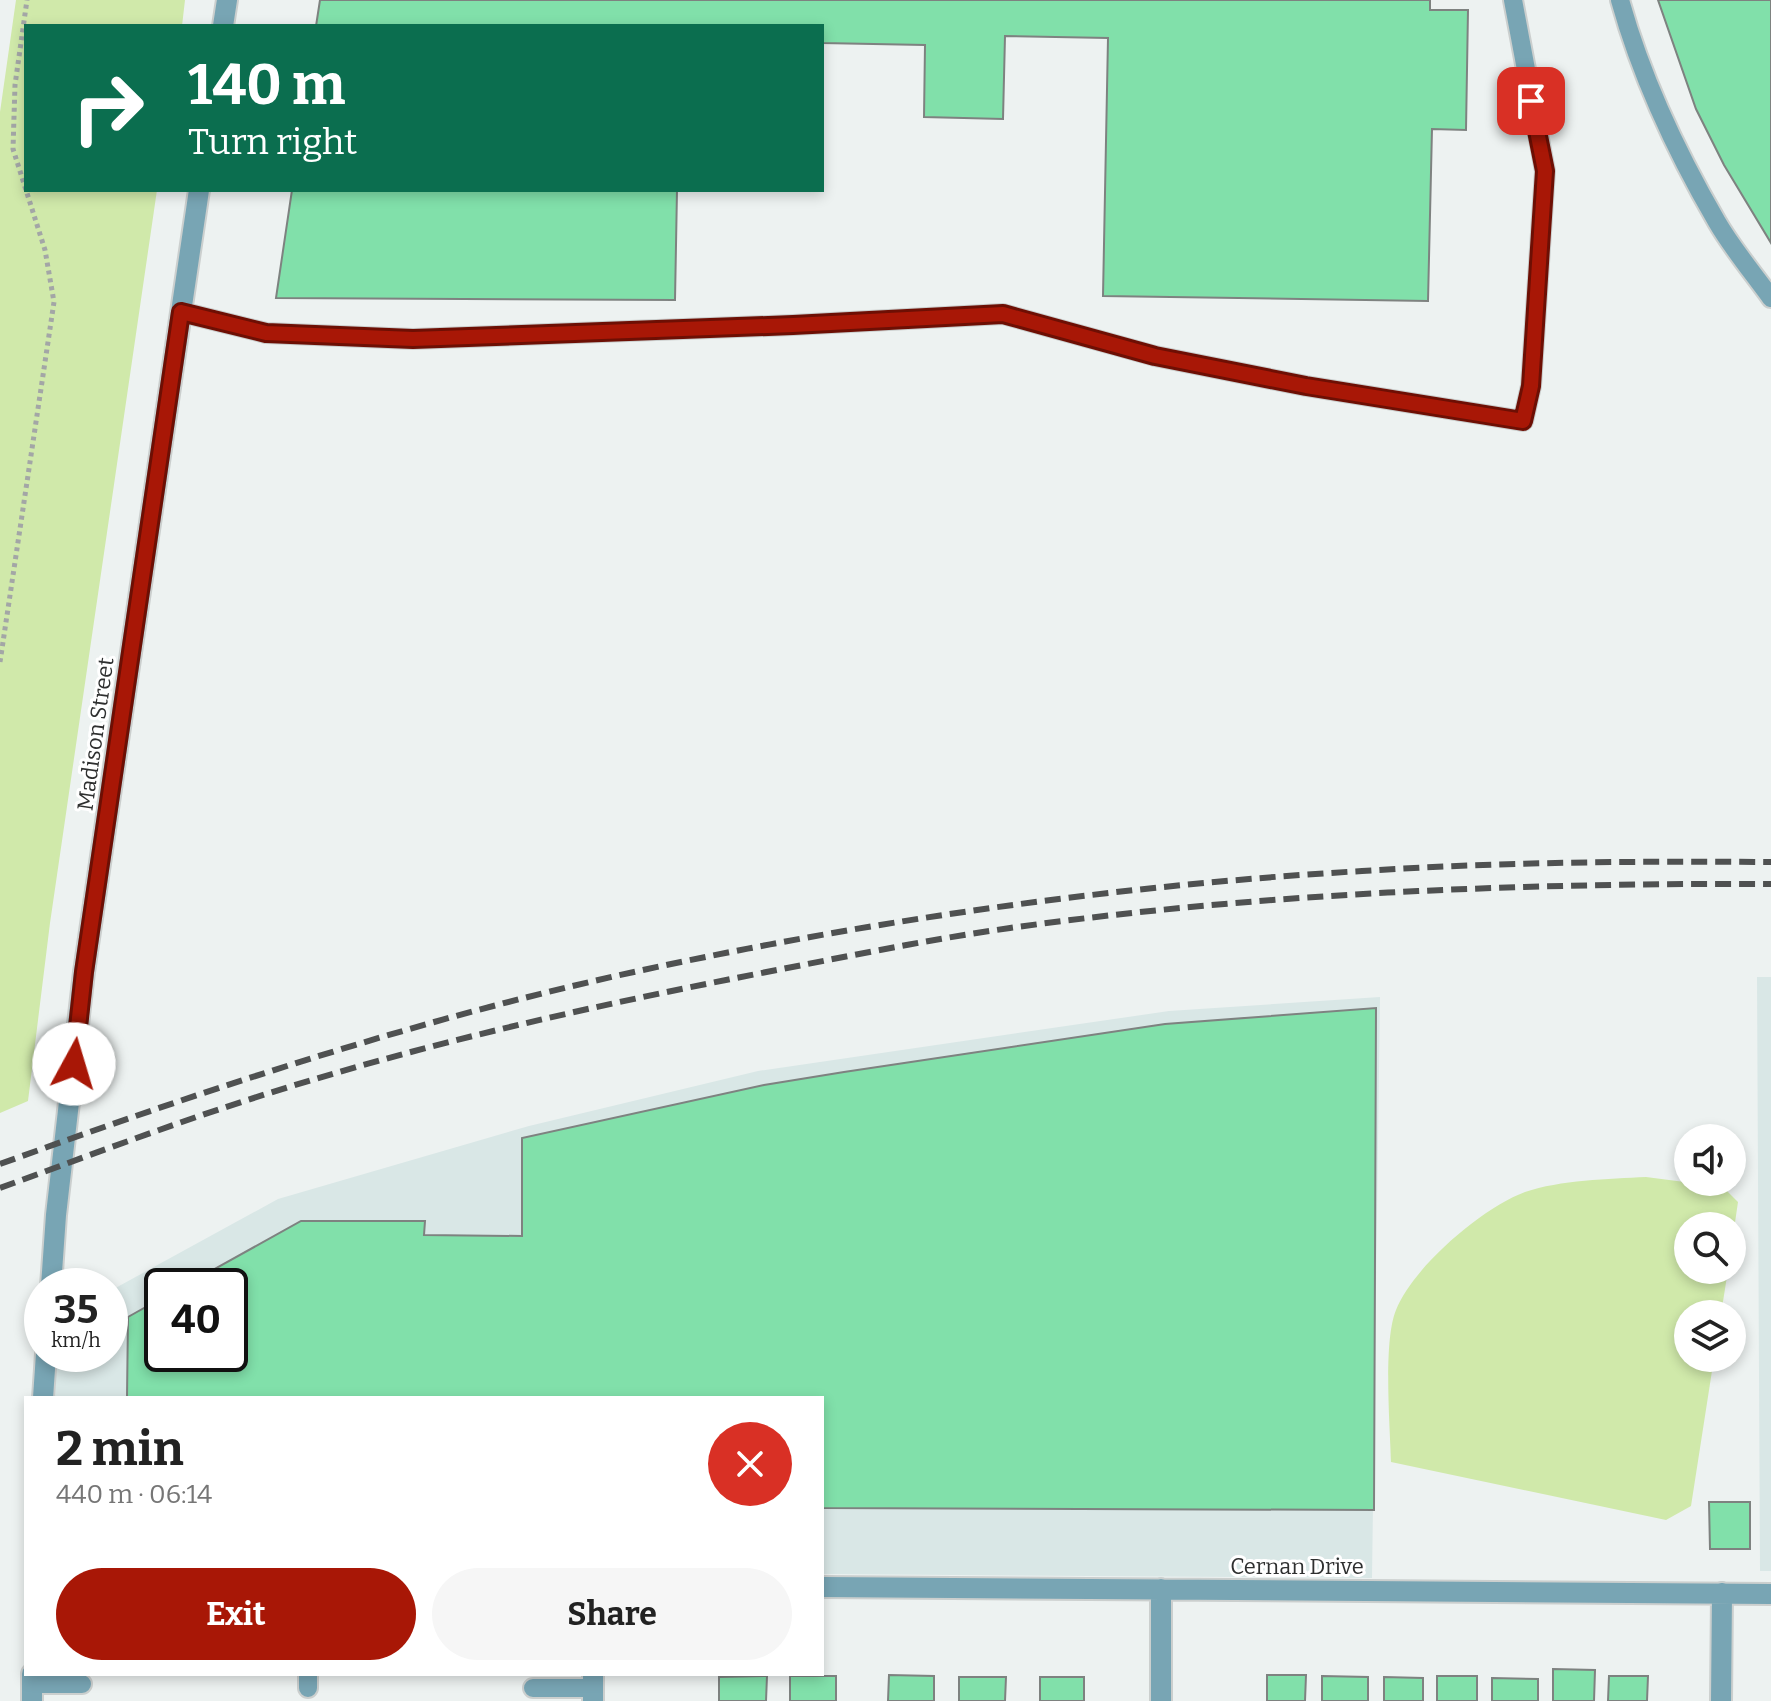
<!DOCTYPE html>
<meta charset="utf-8">
<style>
:root{--surface:#fff;--page:#f6f6f6;--text:#222;--muted:#767676;--accent:#a81706}
body{margin:0;font-family:Bitter,serif;background:var(--page);color:var(--text);height:100vh;display:flex;flex-direction:column;font-size:30px;white-space:nowrap}
*{box-sizing:border-box;margin:0}
p{font-size:26px;color:var(--muted)}
.icon{flex:none;width:44px;height:44px;fill:none;stroke:currentColor;stroke-width:2;stroke-linecap:round;stroke-linejoin:round}
.map{position:relative;flex:1;overflow:hidden}
.side{position:absolute;left:24px;top:1396px;width:800px;height:280px;display:flex;flex-direction:column;background:var(--surface);border-radius:0px;box-shadow:0 4px 12px #0003}
.side>*{flex:none}
.guide{position:absolute;left:24px;top:24px;width:800px;height:168px;border-radius:0px;box-shadow:0 4px 12px #0003;background:#0b6e4f;color:#fff;overflow:hidden}
.controls{position:absolute;left:1674px;top:1124px;display:grid;gap:16px}
.controls a{display:grid;place-items:center;width:72px;height:72px;border-radius:50%;background:var(--surface);box-shadow:0 4px 12px #0003;font-size:40px}
.speed{position:absolute;left:24px;top:1268px;display:flex;gap:16px;font-size:40px;font-weight:700;text-align:center}
.speed>*{display:grid;place-content:center;width:104px;height:104px;border-radius:50%;background:var(--surface);box-shadow:0 4px 12px #0003;line-height:1}
.speed small{font-size:20px;font-weight:400}
.speed .limit{border:4px solid #111;border-radius:12px;background:#fff;color:#111}
.pin{position:absolute;display:grid;place-items:center;width:68px;height:68px;color:#fff;margin:-34px;border-radius:16px;box-shadow:0 4px 12px #0006}
.me{position:absolute;width:88px;margin:-44px;rotate:6deg;stroke-linejoin:round;filter:drop-shadow(0 0 6px #0008)}
.turn{display:flex;align-items:center;gap:28px;height:168px;padding:0 32px;font-size:36px}
.turn .icon{width:104px;height:104px;stroke-width:2.5}
.turn b{display:block;font-size:56px;line-height:68px}
.round{display:grid;place-items:center;flex:none;width:84px;height:84px;border-radius:42px;background:var(--page)}
.head{display:flex;align-items:center;justify-content:space-between;height:136px;padding:0 32px}
h1{font-size:48px;font-weight:700;line-height:60px}
.primary-button{display:flex;gap:16px;margin-top:auto;padding:16px 32px}
.primary-button a{flex:1;height:92px;border-radius:48px;background:var(--accent);color:#fff;font-size:32px;font-weight:700;line-height:92px;text-align:center}
.primary-button a+a{background:var(--page);color:var(--text)}
.map>svg:first-child{display:block}
</style>
<div class="map">
<svg width="1771" height="1701" viewBox="0 0 1771 1701">
<rect width="100%" height="100%" fill="#edf2f1"/>
<path fill="#d9e7e6" fill-rule="evenodd" d="M 1757,977 L 1771,977 L 1771,1571 L 1760,1571 Z
M 1380,997 L 1372,1578 L 822,1574 L 822,1398 L 55,1398 L 57,1354 L 110,1354 L 110,1291 L 278,1199 L 529,1126 L 758,1071 L 1169,1011 ZM 162,1286 L 230,1286 L 230,1354 L 162,1354 Z"/>
<path fill="#d0e9aa" d="M 16,0 L 185,0 L 182,26 L 26,26 L 26,190 L 157,190 L 50,923 L 28,1101 L 0,1113 L 0,112 Z
M 1646,1177 L 1723,1187 L 1738,1202 L 1732,1243 L 1732,1226 L 1688,1226 L 1688,1270 L 1728,1270 L 1721,1314 L 1688,1314 L 1688,1358 L 1714,1358 L 1691,1506 L 1666,1520 L 1391,1462 C 1390,1424 1383,1342 1396,1310 C 1413,1267 1482,1208 1525,1192 C 1560,1180 1609,1179 1646,1177 Z"/>
<path fill="#81e0aa" stroke="#7e8280" stroke-width="2" d="M 320,0 L 1430,0 L 1430,10 L 1468,10 L 1466,130 L 1432,129 L 1428,301 L 1103,296 L 1108,38 L 1005,36 L 1003,119 L 924,117 L 925,45 L 822,43 L 822,26 L 316,26 Z
M 1658,0 L 1771,0 L 1771,243 L 1724,165 L 1696,109 Z
M 292,190 L 677,190 L 675,300 L 276,298 Z
M 1376,1008 L 1374,1510 L 822,1508 L 822,1398 L 127,1398 L 128,1317 L 162,1298 L 162,1354 L 230,1354 L 230,1286 L 184,1286 L 301,1221 L 425,1221 L 424,1235 L 522,1236 L 522,1138 L 764,1085 L 844,1072 L 1165,1024 Z
M 1709,1502 L 1750,1502 L 1750,1549 L 1710,1549 Z
M 1553,1669 L 1595,1670 L 1594,1701 L 1553,1701 Z
M 889,1675 L 934,1676 L 934,1701 L 888,1701 Z
M 1267,1675 L 1306,1675 L 1305,1701 L 1267,1701 Z
M 767,1676 L 766,1701 L 719,1701 L 719,1677 Z
M 790,1676 L 836,1676 L 836,1701 L 790,1701 Z
M 1322,1676 L 1368,1677 L 1368,1701 L 1322,1701 Z
M 1437,1676 L 1477,1676 L 1477,1701 L 1437,1701 Z
M 1609,1676 L 1648,1676 L 1647,1701 L 1608,1701 Z
M 959,1677 L 1006,1677 L 1005,1701 L 959,1701 Z
M 1040,1677 L 1084,1677 L 1084,1701 L 1040,1701 Z
M 1384,1677 L 1423,1678 L 1423,1701 L 1384,1701 Z
M 1492,1678 L 1538,1679 L 1538,1701 L 1492,1701 Z"/>
<g fill="none" stroke-linecap="round" stroke-linejoin="round">
<g stroke="#cbcfce" stroke-width="22">
<path id="service" d="M 1620,0 C 1641,76 1677,153 1717,222 C 1732,248 1753,273 1771,298
M 181,312 L 266,333 L 413,339 L 793,325 L 1003,314 L 1155,356 L 1306,386 L 1523,421 L 1531,386 L 1545,171 L 1513,0
M 32,1684 L 82,1684
M 308,1688 L 308,1674
M 533,1688 L 593,1688"/>
</g>
<g stroke="#cbcfce" stroke-width="24">
<path id="minor" d="M 822,1587 L 1771,1594
M 593,1674 L 593,1701
M 1161,1701 L 1161,1589
M 1721,1701 L 1722,1593"/>
</g>
<g stroke="#cbcfce" stroke-width="24">
<path id="tertiary" d="M 223,26 L 227,0
M 51,1286 L 56,1215 L 84,972 L 199,190
M 43,1398 L 46,1354
M 32,1701 L 32,1674"/>
</g>
<path stroke="#a3a6a6" stroke-width="5" stroke-dasharray="4 4" stroke-linecap="butt" d="M 0,662 L 54,302 L 45,250 L 13,149 L 15,85 L 27,0"/>
<use href="#service" stroke="#78a5b4" stroke-width="18"/>
<use href="#minor" stroke="#78a5b4" stroke-width="20"/>
<use href="#tertiary" stroke="#78a5b4" stroke-width="20"/>
<path stroke="#4f5151" stroke-width="6" stroke-dasharray="16 8" stroke-linecap="butt" d="M 0,1164 C 210,1088 425,1017 643,970 C 880,919 1121,885 1362,871 C 1499,862 1635,861 1771,862
M 0,1188 C 74,1161 148,1133 223,1108 C 403,1048 590,1006 777,970 C 854,955 932,939 1010,928 C 1261,893 1518,883 1771,884"/>
</g>
<g fill="none" stroke-linecap="round" stroke-linejoin="round">
<g stroke="#6d0f04" stroke-width="20">
<path id="route" d="M 74,1064 L 84,972 L 181,312 L 266,333 L 413,339 L 793,325 L 1003,314 L 1155,356 L 1306,386 L 1523,421 L 1531,386 L 1545,171 L 1531,101"/>
</g>
<use href="#route" stroke="#a81706" stroke-width="14"/>
</g>
<g text-anchor="middle" stroke-width="6" stroke-linejoin="round" paint-order="stroke">
<g font-size="22" fill="#2f3030" stroke="#fff">
<text transform="translate(95 734) rotate(-82)" y="8">Madison Street</text>
<text x="1297" y="1574">Cernan Drive</text>
</g>
</g>
</svg>
<div class="controls">
<a><svg class="icon" aria-label="sound" viewBox="0 0 24 24"><path d="M4 9h4l5-4v14l-5-4H4zM17 9q2 3 0 6"/></svg></a>
<a><svg class="icon" aria-label="search" viewBox="0 0 24 24"><circle cx="10" cy="10" r="6"/><path d="M15 15l6 6"/></svg></a>
<a><svg class="icon" aria-label="layers" viewBox="0 0 24 24"><path d="M12 4l9 5-9 5-9-5zM3 14l9 5 9-5"/></svg></a>
</div>
<div class="speed"><div>35<small>km/h</small></div><div class="limit">40</div></div>
<div class="pin" style="left:1531px;top:101px;background:#d93025"><svg class="icon" aria-label="arrive" viewBox="0 0 24 24"><path d="M6 21V4h12l-3 4 3 4H6"/></svg></div>
<svg class="me" style="left:74px;top:1064px" viewBox="-20 -20 40 40"><circle r="19" fill="#fff"/><path d="M0-13L10 11 0 6-10 11z" fill="#a81706"/></svg>
<div class="guide">
<div class="turn"><svg class="icon" aria-label="right" viewBox="0 0 24 24"><path d="M7 20v-9h11M14 6l5 5-5 5"/></svg><div><b>140 m</b>Turn right</div></div>
</div>
<section class="side">
<div class="head"><div><h1>2 min</h1><p>440 m · 06:14</p></div><a class="round" style="background:#d93025;color:#fff"><svg class="icon" aria-label="close" viewBox="0 0 24 24"><path d="M6 6l12 12M18 6L6 18"/></svg></a></div>
<div class="primary-button"><a>Exit</a><a>Share</a></div>
</section>
</div>
